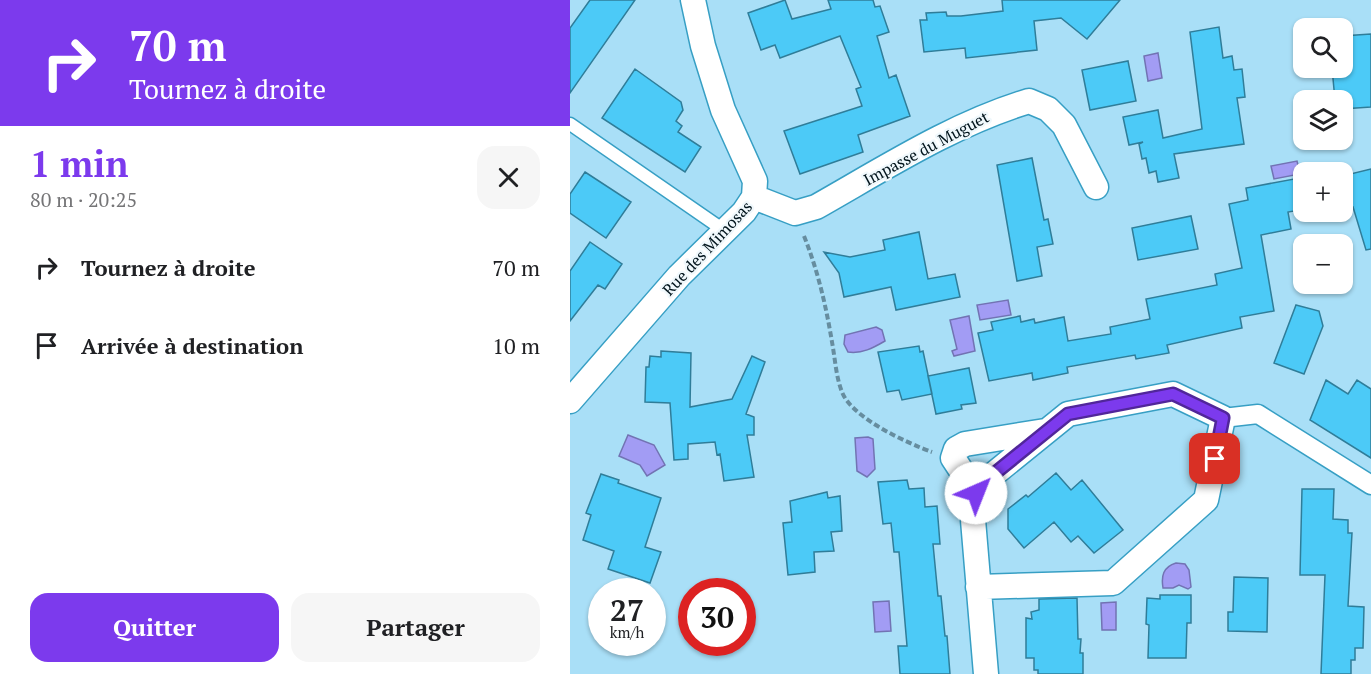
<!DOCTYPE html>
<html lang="fr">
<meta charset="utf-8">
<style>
:root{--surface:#fff;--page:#f6f6f6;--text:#202124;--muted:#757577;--accent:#7c3aed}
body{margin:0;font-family:"PT Serif",serif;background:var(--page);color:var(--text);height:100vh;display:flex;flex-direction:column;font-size:22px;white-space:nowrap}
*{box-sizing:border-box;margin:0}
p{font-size:20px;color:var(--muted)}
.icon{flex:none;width:33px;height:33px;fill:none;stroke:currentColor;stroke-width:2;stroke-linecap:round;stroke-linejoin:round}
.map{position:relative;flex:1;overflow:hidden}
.panel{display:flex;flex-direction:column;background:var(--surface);width:570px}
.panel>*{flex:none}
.top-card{background:#7c3aed;color:#fff;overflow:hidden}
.tools{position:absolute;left:723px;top:18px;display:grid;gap:12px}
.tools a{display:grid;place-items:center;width:60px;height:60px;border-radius:12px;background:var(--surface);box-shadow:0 2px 4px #0004;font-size:30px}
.speed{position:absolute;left:18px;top:578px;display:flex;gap:12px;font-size:30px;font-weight:700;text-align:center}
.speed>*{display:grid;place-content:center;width:78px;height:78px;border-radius:50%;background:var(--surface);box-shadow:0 2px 4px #0004;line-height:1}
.speed small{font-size:15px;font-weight:400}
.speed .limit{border:9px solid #d22;background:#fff;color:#111}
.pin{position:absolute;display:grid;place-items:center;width:51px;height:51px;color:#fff;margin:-26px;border-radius:12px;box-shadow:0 3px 9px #0006}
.me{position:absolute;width:66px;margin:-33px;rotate:44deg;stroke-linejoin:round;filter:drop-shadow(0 0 4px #0008)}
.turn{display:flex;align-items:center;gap:21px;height:126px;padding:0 30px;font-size:27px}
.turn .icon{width:78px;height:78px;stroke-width:2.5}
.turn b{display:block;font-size:42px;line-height:51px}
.round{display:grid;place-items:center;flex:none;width:63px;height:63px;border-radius:18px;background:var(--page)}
.overview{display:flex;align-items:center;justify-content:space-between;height:102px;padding:0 30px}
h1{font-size:36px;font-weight:800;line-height:45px;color:var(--accent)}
.cta{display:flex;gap:12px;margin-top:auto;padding:12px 30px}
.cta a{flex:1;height:69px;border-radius:18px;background:var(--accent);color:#fff;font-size:24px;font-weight:800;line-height:69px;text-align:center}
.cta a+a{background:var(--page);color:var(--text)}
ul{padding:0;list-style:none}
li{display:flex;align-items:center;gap:18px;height:78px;padding:0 30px}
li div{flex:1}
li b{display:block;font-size:22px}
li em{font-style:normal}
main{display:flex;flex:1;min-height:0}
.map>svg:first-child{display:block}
</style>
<main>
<section class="panel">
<div class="top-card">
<div class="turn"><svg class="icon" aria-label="right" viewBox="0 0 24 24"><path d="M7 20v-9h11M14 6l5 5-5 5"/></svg><div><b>70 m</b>Tournez à droite</div></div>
</div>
<div class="overview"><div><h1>1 min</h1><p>80 m · 20:25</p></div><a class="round"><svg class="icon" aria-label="close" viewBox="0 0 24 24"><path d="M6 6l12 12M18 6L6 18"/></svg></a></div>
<ul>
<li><svg class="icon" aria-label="right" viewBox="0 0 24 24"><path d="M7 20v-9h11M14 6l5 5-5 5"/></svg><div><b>Tournez à droite</b></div><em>70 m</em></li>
<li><svg class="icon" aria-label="arrive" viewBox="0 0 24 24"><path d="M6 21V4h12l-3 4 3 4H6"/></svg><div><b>Arrivée à destination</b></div><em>10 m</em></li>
</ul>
<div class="cta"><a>Quitter</a><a>Partager</a></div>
</section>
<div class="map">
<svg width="801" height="674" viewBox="0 0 801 674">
<rect width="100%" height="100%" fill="#a9dff7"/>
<path fill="#a29cf4" stroke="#7273b3" stroke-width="1.5" d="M 588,53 L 592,78 L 578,81 L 574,56 Z
M 727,161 L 730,174 L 704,179 L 701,166 Z
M 438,300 L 441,315 L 410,320 L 407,305 Z
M 399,316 L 405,351 L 384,356 L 382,351 L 387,349 L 380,320 Z
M 306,327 L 312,330 L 315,341 C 303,348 292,354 278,352 L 274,344 L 275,335 Z
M 58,435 L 84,445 L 95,465 L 77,476 L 70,465 L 49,456 Z
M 298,437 L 303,439 L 305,469 L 297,477 L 287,471 L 285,438 Z
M 606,563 L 615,564 L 619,570 L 621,587 L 618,589 L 609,585 L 603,588 L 593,588 C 591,576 593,567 606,563 Z
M 319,601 L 321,631 L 305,632 L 303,602 Z
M 546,602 L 546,630 L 532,630 L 531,603 Z"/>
<path fill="#4ccaf7" stroke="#2f7d99" stroke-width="1.5" d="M 20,0 L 65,0 L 0,93 L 0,28 Z
M 215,0 L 222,19 L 261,9 L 258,0 L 303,0 L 305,7 L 310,6 L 319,32 L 307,36 L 319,78 L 326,75 L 340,116 L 288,135 L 293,152 L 230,174 L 214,131 L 292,106 L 286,89 L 291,87 L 270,36 L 210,58 L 205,45 L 191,50 L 178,13 Z
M 432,0 L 550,0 L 517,39 L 491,18 L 464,21 L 467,50 L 396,58 L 395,48 L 354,52 L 350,20 L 357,20 L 356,13 L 376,12 L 377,16 L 391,16 L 433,11 Z
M 649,27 L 653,58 L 662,56 L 664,70 L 672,69 L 675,97 L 667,98 L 674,144 L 604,154 L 609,178 L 588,182 L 586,171 L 579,173 L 576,158 L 572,159 L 569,144 L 573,142 L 559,145 L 553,117 L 588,110 L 593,138 L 632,129 L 620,32 Z
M 801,34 L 801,107 L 772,109 L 772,100 L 765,100 L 762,68 L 772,68 L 772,36 Z
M 558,61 L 566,101 L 520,110 L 512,70 Z
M 65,69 L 111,102 L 113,110 L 106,121 L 112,126 L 108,132 L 131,147 L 115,172 L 32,118 Z
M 462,158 L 474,220 L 478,219 L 483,244 L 467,247 L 472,276 L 447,281 L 427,165 Z
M 801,169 L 801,249 L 796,250 L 783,207 L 772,210 L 772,176 Z
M 15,172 L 61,202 L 36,238 L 0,213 L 0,194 Z
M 724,179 L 730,210 L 718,212 L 721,229 L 691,235 L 704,311 L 670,317 L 672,328 L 597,345 L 599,353 L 566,359 L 565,355 L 497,367 L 498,373 L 463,380 L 462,373 L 419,381 L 408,333 L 423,330 L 421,322 L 450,316 L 451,322 L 464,319 L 465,323 L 494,317 L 498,341 L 541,334 L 540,327 L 580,319 L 576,299 L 647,285 L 645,274 L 672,268 L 659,204 L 678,200 L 676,188 Z
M 621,216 L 628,249 L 568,260 L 562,228 Z
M 349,232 L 358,279 L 385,274 L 390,297 L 326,310 L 321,287 L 274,297 L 269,273 L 254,252 L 280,257 L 315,250 L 313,240 Z
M 20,242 L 52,264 L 35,289 L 28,285 L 0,321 L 0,271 Z
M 726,305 L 749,311 L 753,326 L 734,374 L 704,363 Z
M 349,346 L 350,352 L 353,351 L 362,394 L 332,400 L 329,390 L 317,392 L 308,352 Z
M 91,351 L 121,353 L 120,407 L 162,399 L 182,356 L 195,362 L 176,414 L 184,417 L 184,435 L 177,435 L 184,477 L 154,481 L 150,454 L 147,455 L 145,442 L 118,444 L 118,459 L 104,460 L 100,403 L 75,402 L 76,367 L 79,367 L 80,356 L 91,357 Z
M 399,368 L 406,403 L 391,405 L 392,409 L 366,414 L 358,376 Z
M 756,380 L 778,394 L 787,380 L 801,389 L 801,458 L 740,420 Z
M 486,473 L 501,490 L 512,480 L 553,530 L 524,553 L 508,536 L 501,542 L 484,522 L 454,548 L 438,529 L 438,509 L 456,495 L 458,497 Z
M 31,474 L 49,480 L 48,483 L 91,498 L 75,547 L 91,552 L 80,583 L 38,569 L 44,551 L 13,540 L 21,515 L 16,513 Z
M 337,480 L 339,489 L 354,488 L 355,507 L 367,506 L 370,544 L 363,544 L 368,596 L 371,596 L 375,636 L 377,636 L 380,674 L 330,674 L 328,646 L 337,646 L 329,552 L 324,552 L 321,523 L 313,524 L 308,482 Z
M 732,489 L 764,489 L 763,519 L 778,520 L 778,533 L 782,533 L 778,606 L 794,607 L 793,648 L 785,648 L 785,660 L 781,660 L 781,674 L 751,674 L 755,575 L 730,575 Z
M 257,492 L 258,498 L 270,496 L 272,531 L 261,532 L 264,551 L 244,552 L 245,572 L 218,575 L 213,523 L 222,522 L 220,501 Z
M 664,577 L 698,578 L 697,632 L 658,631 L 658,612 L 663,612 Z
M 590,595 L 621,595 L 621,623 L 617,623 L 616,658 L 578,658 L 579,625 L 576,624 L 577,598 L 590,599 Z
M 507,598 L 508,639 L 511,639 L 510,653 L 513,653 L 513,674 L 468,674 L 468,670 L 464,670 L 464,658 L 456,658 L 456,618 L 462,619 L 461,612 L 469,610 L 469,599 Z"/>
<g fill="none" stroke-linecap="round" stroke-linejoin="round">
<g stroke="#379fc4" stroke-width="15">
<path id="service" d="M 0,124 L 155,231"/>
</g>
<g stroke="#379fc4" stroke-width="21">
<path id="pedestrian" d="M 653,418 L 688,414 L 801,485"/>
</g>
<g stroke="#379fc4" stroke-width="27">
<path id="minor" d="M 184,197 L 225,213 L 246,207 C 315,168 383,124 459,101 L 478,109 L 494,125 L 526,187
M 0,401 L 109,276 L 174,212 L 184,197 L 185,181 L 153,110 L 133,46 L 123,0
M 406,493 L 383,458 L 386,449 L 395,444 L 475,431
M 408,587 L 543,583 L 636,500 L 653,418 L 603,394 L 498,414 L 414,482 L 406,493 L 402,508 L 416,674"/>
</g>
<path stroke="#668d9f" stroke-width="4" stroke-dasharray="6 3" stroke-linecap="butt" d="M 234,236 C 248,271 256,306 262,342 C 265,358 266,377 272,392 C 282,418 337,443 362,452"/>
<use href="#service" stroke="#fff" stroke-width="12"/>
<use href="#pedestrian" stroke="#fff" stroke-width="18"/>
<use href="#minor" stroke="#fff" stroke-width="24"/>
</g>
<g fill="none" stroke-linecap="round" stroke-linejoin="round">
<g stroke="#51269a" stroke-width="15">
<path id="route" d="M 406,493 L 414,482 L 498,414 L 603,394 L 653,418 L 645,459"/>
</g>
<use href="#route" stroke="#7c3aed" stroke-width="10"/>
</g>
<g text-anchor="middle" stroke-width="4.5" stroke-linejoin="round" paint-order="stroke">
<g font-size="16" fill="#01131b" stroke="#f0f8fc">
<text transform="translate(356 148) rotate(-28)" y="6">Impasse du Muguet</text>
<text transform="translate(137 248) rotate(-47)" y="6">Rue des Mimosas</text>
</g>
</g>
</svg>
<div class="tools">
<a><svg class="icon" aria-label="search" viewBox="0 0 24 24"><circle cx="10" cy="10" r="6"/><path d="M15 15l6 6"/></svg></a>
<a><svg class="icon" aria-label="layers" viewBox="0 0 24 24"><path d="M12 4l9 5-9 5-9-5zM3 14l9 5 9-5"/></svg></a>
<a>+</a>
<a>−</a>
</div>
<div class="speed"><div>27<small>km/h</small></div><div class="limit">30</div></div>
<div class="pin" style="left:645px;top:459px;background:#d93025"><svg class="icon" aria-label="arrive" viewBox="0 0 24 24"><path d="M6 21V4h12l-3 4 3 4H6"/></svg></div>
<svg class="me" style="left:406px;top:493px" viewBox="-20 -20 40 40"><circle r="19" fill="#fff"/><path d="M0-13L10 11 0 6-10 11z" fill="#7c3aed"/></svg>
</div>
</main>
